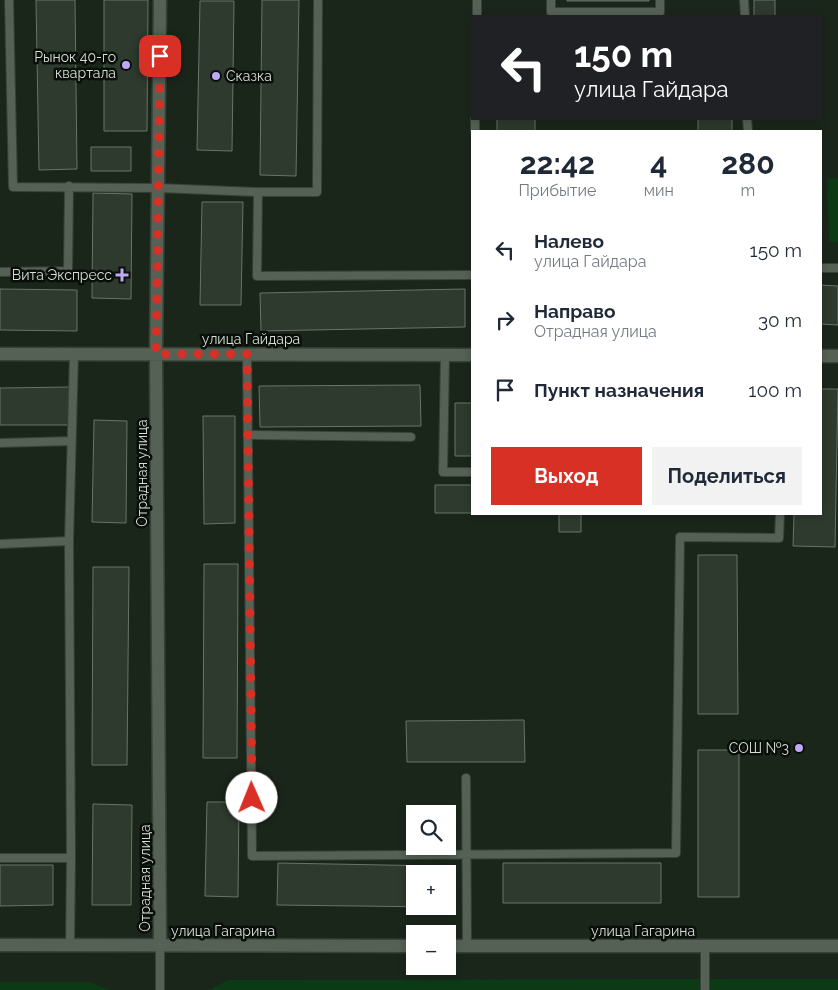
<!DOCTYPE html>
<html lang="ru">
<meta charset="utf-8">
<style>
:root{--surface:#fff;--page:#f2f2f3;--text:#1f2937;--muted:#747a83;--accent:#d93025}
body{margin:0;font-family:Raleway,sans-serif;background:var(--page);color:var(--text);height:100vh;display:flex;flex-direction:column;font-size:19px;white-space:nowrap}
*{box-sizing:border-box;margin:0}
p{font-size:16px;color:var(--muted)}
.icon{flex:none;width:28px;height:28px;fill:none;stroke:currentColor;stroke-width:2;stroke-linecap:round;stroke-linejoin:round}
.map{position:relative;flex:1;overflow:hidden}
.panel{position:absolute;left:471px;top:130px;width:351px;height:385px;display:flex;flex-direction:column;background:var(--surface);border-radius:0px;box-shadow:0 2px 8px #0003}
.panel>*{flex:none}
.banner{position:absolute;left:471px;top:15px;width:351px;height:105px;border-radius:0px;box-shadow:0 2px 8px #0003;background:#202124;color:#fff;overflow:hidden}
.buttons{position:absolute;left:406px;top:805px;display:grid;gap:10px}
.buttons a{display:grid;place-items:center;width:50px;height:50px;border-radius:0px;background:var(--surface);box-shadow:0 2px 8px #0003;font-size:25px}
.pin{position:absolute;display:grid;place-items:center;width:42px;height:42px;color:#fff;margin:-21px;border-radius:10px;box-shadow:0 2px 8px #0006}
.me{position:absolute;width:55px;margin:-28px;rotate:359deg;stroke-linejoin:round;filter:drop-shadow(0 0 4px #0008)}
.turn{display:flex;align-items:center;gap:18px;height:105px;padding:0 20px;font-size:22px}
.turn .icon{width:65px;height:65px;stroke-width:2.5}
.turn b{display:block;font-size:35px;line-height:42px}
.eta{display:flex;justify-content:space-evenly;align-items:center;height:85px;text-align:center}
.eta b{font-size:30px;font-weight:700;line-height:35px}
.primary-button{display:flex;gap:10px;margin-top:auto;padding:10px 20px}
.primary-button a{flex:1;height:58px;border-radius:0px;background:var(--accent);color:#fff;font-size:20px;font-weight:700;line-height:58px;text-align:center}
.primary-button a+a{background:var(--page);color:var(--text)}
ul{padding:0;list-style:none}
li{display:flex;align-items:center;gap:15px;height:70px;padding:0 20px}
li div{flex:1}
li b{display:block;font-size:19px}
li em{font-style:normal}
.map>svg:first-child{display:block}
</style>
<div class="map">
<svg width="838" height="990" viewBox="0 0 838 990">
<rect width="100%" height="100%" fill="#1b261b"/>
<path fill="#0c3a14" d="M 838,178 L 838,242 L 829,242 L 827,179 Z
M 739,979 L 838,979 L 838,990 L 209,990 L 228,980 Z
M 0,982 L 90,982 L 110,990 L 0,990 Z"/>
<path fill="#2e3a2e" stroke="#677467" d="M 36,0 L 75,0 L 77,169 L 39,170 Z
M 104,0 L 148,0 L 147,131 L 104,131 Z
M 262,0 L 299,0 L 296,176 L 260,175 Z
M 567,0 L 649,0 L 649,1 L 567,1 Z
M 754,0 L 775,0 L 775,16 L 754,16 Z
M 200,1 L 234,1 L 232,151 L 197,150 Z
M 497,119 L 535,119 L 535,131 L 497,131 Z
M 698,119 L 732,119 L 732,131 L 698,131 Z
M 91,147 L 131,147 L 131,171 L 91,171 Z
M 93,193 L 132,194 L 131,299 L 92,298 Z
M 202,202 L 243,202 L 241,305 L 200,305 Z
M 821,285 L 838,286 L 838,325 L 821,324 Z
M 0,289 L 77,290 L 77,331 L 0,330 Z
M 465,289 L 465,327 L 261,331 L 260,293 Z
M 420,385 L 421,426 L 260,427 L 259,386 Z
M 70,387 L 70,425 L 0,425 L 0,388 Z
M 821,389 L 838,389 L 835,547 L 793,546 L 794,514 L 821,514 Z
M 455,403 L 472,403 L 472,456 L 455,456 Z
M 203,416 L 235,416 L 235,523 L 204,524 Z
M 94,420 L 127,421 L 126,523 L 92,522 Z
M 435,485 L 472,485 L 472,513 L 435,513 Z
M 559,514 L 581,514 L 581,532 L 559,532 Z
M 698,555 L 737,555 L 738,714 L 698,714 Z
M 204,564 L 238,564 L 237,758 L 203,758 Z
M 93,567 L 129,567 L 127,765 L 92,765 Z
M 524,720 L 525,762 L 407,762 L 406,721 Z
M 698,750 L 739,750 L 739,897 L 698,897 Z
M 207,802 L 239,802 L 238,897 L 205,896 Z
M 93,804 L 132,805 L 131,905 L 92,905 Z
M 278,863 L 438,866 L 438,874 L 415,874 L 415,906 L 438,907 L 277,905 Z
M 503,863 L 661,863 L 661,903 L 503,903 Z
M 0,865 L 53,865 L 53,905 L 0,906 Z"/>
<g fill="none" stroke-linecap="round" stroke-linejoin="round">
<g stroke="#374138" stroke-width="10">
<path id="lane" d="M 9,0 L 13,187 L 159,188 L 258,192
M 318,0 L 317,192 L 258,192 L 257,276 L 472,275
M 551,0 L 551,12 L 660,12 L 660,0
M 744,0 L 745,16
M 477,16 L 477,0
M 747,119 L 748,131
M 475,131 L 475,119
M 821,268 L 838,268
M 0,272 L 68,271 L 69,186
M 247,354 L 252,856 L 676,853 L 680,537 L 779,538 L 780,514
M 445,355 L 443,472 L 472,472
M 248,435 L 411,437
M 0,443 L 71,441
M 69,541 L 71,858
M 0,544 L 69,541 L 74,354
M 466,778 L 467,946
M 0,858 L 71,858 L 70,946
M 705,946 L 705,990
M 160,990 L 160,946"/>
</g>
<g stroke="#374138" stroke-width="15">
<path id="street" d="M 0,354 L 472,355
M 821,356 L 838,356
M 0,945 L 415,946
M 160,946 L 156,354 L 160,0
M 448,946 L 838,946"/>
</g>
<use href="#lane" stroke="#546154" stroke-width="8"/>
<use href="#street" stroke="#546154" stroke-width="12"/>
</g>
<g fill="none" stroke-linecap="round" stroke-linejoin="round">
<path stroke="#d93025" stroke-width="9" stroke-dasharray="0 16.2" d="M 160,56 L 156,354 L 247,354 L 252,798"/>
</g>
<g fill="#bda9f5" stroke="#090e09" stroke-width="2">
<circle cx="126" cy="65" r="5"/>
<circle cx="216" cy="76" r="5"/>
<path d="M119.5 267.5h5v5h5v5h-5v5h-5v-5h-5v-5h5z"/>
<circle cx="799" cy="748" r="5"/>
</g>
<g text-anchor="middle" stroke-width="5" stroke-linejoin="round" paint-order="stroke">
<g font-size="14" fill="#d7dfd8" stroke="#090e09" text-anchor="end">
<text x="116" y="62">Рынок 40-го<tspan x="116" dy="16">квартала</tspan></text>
<text x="226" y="81" text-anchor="start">Сказка</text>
<text x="112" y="280">Вита Экспресс</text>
<text x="789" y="753">СОШ №3</text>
</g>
<g font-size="14" fill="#d7dfd8" stroke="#090e09">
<text x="251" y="344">улица Гайдара</text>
<text transform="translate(142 473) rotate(-90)" y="5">Отрадная улица</text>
<text transform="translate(145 878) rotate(-90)" y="5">Отрадная улица</text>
<text x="223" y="936">улица Гагарина</text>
<text x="643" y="936">улица Гагарина</text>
</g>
</g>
</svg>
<div class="buttons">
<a><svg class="icon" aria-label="search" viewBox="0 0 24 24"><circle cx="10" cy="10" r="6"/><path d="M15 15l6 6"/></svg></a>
<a>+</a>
<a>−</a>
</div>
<div class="pin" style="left:160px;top:56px;background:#d93025"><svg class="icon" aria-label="arrive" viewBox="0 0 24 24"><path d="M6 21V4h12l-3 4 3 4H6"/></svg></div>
<svg class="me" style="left:252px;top:798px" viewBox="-20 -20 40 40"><circle r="19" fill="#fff"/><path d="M0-13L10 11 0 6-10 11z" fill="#d93025"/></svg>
<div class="banner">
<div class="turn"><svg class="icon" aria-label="left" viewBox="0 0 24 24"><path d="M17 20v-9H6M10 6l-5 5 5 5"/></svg><div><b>150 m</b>улица Гайдара</div></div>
</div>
<section class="panel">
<div class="eta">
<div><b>22:42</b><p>Прибытие</p></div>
<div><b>4</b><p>мин</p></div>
<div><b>280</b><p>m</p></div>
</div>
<ul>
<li><svg class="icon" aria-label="left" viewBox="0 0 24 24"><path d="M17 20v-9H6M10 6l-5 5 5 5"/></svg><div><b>Налево</b><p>улица Гайдара</p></div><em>150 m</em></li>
<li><svg class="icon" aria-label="right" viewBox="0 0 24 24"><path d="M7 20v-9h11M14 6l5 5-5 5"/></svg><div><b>Направо</b><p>Отрадная улица</p></div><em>30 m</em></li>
<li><svg class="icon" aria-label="arrive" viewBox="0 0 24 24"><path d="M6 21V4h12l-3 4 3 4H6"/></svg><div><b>Пункт назначения</b></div><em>100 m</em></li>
</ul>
<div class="primary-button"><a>Выход</a><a>Поделиться</a></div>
</section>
</div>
